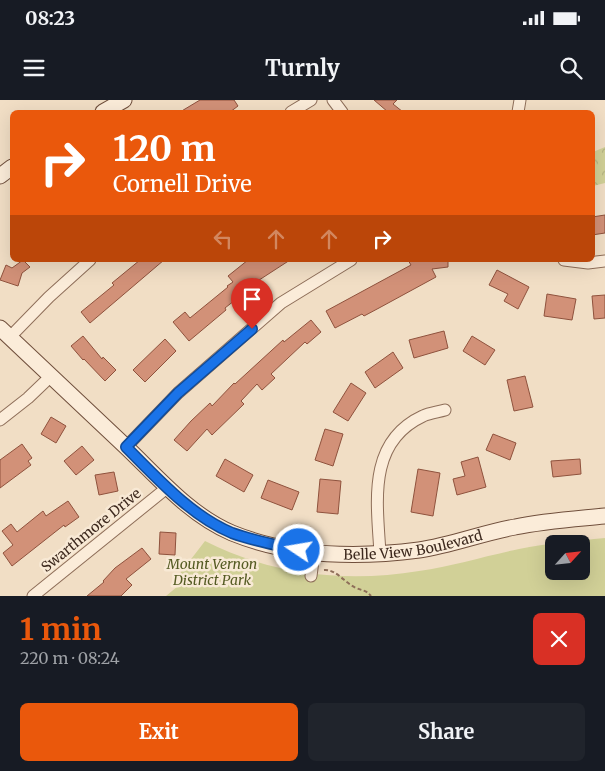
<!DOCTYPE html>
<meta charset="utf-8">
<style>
:root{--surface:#171b24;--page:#20242c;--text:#f1f3f6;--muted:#9ea1a6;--accent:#ea580c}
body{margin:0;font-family:Merriweather,serif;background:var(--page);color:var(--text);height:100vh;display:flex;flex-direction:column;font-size:19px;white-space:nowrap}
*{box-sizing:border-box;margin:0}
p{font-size:16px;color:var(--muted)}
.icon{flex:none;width:28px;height:28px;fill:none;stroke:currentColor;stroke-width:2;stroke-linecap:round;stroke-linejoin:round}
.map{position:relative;height:496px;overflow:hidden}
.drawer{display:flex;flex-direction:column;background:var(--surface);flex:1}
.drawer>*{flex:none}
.hud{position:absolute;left:10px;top:10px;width:585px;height:152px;border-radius:8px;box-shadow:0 5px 20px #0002;background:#ea580c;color:#fff;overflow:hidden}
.needle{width:32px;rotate:63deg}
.controls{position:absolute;left:545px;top:435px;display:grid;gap:10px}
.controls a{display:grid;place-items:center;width:45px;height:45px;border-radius:8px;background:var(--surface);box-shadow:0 5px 20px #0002;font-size:25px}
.pin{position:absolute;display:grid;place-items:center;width:42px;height:42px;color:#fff;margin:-51px -21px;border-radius:50% 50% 50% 0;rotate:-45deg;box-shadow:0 0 5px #0007}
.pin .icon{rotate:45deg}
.me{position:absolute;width:55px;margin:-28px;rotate:282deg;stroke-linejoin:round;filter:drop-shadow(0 0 4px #0008)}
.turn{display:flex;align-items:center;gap:18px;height:105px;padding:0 20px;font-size:22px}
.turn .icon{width:65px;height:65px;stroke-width:2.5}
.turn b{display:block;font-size:35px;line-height:42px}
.lanes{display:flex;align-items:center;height:48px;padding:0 20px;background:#0003;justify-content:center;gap:25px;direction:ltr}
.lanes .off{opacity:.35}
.round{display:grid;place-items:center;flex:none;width:52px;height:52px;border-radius:8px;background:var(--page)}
.head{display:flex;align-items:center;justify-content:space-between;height:85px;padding:0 20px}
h1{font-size:30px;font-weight:700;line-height:38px;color:var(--accent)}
.cta{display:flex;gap:10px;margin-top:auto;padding:10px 20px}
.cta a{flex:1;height:58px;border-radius:8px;background:var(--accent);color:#fff;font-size:20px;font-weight:700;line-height:58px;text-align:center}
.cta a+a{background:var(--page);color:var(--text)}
.status{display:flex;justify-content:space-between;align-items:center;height:35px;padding:0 25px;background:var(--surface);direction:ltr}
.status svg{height:14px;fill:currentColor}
header{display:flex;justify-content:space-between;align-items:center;height:65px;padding:0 20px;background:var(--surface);font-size:22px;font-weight:700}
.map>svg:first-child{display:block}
</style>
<div class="status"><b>08:23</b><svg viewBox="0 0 49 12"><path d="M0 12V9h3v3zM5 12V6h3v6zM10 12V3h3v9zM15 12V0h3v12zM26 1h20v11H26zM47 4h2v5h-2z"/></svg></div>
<header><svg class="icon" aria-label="menu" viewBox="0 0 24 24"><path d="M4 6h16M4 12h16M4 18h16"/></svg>Turnly<svg class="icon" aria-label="search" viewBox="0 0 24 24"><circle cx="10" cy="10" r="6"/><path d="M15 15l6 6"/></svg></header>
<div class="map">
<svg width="605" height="496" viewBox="0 0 605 496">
<defs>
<pattern id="forest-crowns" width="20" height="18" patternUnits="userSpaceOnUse" patternTransform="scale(1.25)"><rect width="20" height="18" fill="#d1d097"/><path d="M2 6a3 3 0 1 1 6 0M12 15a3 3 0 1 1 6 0" fill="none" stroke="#b4b382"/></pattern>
</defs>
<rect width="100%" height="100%" fill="#f1dec5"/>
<path fill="url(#forest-crowns)" d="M 605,47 L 605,83 L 593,86 L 593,52 Z"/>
<path fill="#d1d097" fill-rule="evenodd" d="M 605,438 L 605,496 L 166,496 L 178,486 L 175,480 L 205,441 C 272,475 346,483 419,471 C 453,466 485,456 519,449 C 547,443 576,441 605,438 ZM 554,444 L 581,444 L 581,471 L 554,471 Z"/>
<path fill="#d29178" stroke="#8f523d" d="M 200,0 L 234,0 L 238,6 L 230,12 L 180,12 Z
M 374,0 L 397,0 L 393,4 L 403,12 L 388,12 Z
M 605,115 L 605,133 L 592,135 L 592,117 Z
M 23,160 L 30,167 L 22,173 L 18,186 L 0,180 L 6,165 L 12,168 Z
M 140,160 L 164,160 L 90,223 L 81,212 L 114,185 L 112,183 Z
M 248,160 L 290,160 L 253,184 L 254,185 L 225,208 L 226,210 L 189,241 L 173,222 L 185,212 L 190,218 L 228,187 L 227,186 L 233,182 L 228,176 Z
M 408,160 L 448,160 L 448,167 L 432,169 L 436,177 L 379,208 L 364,216 L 362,214 L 335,228 L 326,211 L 411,165 Z
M 497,170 L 529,187 L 518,209 L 504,201 L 508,194 L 489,185 Z
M 547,194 L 576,199 L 572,220 L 544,216 Z
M 605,195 L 605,218 L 594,219 L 592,196 Z
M 311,220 L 321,232 L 307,244 L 305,242 L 271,274 L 275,278 L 262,290 L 257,284 L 241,301 L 244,304 L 212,335 L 207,329 L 187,351 L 174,340 L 191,321 L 210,303 L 212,306 L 234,283 L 235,284 L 283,240 L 284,242 Z
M 444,231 L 448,248 L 414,258 L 409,240 Z
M 83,236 L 102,259 L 103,257 L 116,270 L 105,281 L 84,259 L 83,260 L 71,246 Z
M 472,236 L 495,250 L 485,265 L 463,251 Z
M 165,239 L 176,251 L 145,282 L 133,270 Z
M 393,252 L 403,268 L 375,288 L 365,272 Z
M 525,276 L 533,307 L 514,311 L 507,280 Z
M 351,283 L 366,293 L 348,321 L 333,312 Z
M 51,317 L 66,326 L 56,343 L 41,334 Z
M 325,329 L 343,334 L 333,366 L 315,360 Z
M 493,334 L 516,343 L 510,360 L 486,350 Z
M 22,344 L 32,358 L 28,361 L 31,365 L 0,388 L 0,360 Z
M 82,346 L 94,360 L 76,375 L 64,361 Z
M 478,357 L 486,387 L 457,395 L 453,379 L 465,376 L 461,362 Z
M 225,359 L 253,375 L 244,392 L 216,376 Z
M 580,359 L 581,374 L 553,377 L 551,361 Z
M 418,369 L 440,373 L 433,416 L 411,412 Z
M 114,372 L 118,391 L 99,395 L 95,375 Z
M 320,379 L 341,381 L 338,414 L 317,412 Z
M 268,380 L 299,392 L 292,410 L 261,398 Z
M 68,401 L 79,417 L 65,427 L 64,425 L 12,466 L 3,453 L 13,445 L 2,431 L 11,424 L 17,432 L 43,411 L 46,416 Z
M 160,432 L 176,433 L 175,455 L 159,454 Z
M 142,448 L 151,459 L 126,479 L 132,485 L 121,496 L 87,496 L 104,482 L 103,481 L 115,468 Z"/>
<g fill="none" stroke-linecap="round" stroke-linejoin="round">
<g stroke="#8e6e59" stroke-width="13">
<path id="street" d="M 333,0 L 342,12
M 291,12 L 311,0
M 518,12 L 520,0
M 564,160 L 588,163 L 605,161
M 10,237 L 49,197 L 90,160
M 0,320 L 28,298 L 51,276
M 126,347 L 178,293 L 281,203 L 351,160
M 380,453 C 377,402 367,342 423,316 C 429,313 438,312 445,310
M 311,476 L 314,453
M 33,496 L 168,387"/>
</g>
<g stroke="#704f3c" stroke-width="17">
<g id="secondary">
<path d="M 103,12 L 124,0"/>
<path d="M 0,76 L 12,67"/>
<path id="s1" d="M 0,228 C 41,267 83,306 124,345 C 157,376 189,415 232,433 C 291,457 357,458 419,450 C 452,445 482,433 515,427 C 544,421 575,419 605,416"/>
</g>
</g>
<path stroke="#8e6e59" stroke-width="2" stroke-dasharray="4 2.5" stroke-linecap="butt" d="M 324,470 C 336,469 345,483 356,488 C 363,491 366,490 371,496"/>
<use href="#street" stroke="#fbecd9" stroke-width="11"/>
<use href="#secondary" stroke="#fbecd9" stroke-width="15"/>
</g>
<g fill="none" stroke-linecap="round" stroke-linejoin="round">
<g stroke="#114b97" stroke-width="12">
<path id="route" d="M 252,229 L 178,293 L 126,347 C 157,378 191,416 232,433 C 254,441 276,445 299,450"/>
</g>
<use href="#route" stroke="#1a73e8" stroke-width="9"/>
</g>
<g text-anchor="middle" stroke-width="5" stroke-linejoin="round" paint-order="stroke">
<g font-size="14" fill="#3d291e" stroke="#f8e9d5">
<text transform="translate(91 430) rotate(-39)" y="5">Swarthmore Drive</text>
<text dy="5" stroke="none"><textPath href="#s1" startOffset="495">Belle View Boulevard</textPath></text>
</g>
<g font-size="14" font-style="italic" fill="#555b23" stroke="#f8e9d5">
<text x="212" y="469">Mount Vernon<tspan x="212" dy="16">District Park</tspan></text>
</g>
</g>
</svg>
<div class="controls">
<a><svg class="needle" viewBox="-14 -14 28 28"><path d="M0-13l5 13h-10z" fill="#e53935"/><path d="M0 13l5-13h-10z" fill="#9ea1a6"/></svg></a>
</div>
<div class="pin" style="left:252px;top:229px;background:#d93025"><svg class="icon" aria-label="arrive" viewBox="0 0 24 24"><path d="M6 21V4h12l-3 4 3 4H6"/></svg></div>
<svg class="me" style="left:299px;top:450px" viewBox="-20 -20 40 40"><circle r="17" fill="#1a73e8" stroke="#fff" stroke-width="3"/><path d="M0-11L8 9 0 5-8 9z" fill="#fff"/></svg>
<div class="hud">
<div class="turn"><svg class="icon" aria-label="right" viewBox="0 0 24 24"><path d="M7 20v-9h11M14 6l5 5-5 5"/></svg><div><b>120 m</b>Cornell Drive</div></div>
<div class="lanes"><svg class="icon off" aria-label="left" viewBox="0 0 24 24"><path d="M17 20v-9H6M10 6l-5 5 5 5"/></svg><svg class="icon off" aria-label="ahead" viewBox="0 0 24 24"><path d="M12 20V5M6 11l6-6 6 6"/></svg><svg class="icon off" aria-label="ahead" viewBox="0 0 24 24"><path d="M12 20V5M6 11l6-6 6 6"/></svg><svg class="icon" aria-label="right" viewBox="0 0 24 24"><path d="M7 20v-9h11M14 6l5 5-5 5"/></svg></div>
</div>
</div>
<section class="drawer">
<div class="head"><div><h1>1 min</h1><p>220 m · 08:24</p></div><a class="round" style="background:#d93025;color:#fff"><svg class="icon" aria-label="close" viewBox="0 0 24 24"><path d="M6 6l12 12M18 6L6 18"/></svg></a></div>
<div class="cta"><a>Exit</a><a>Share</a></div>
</section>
